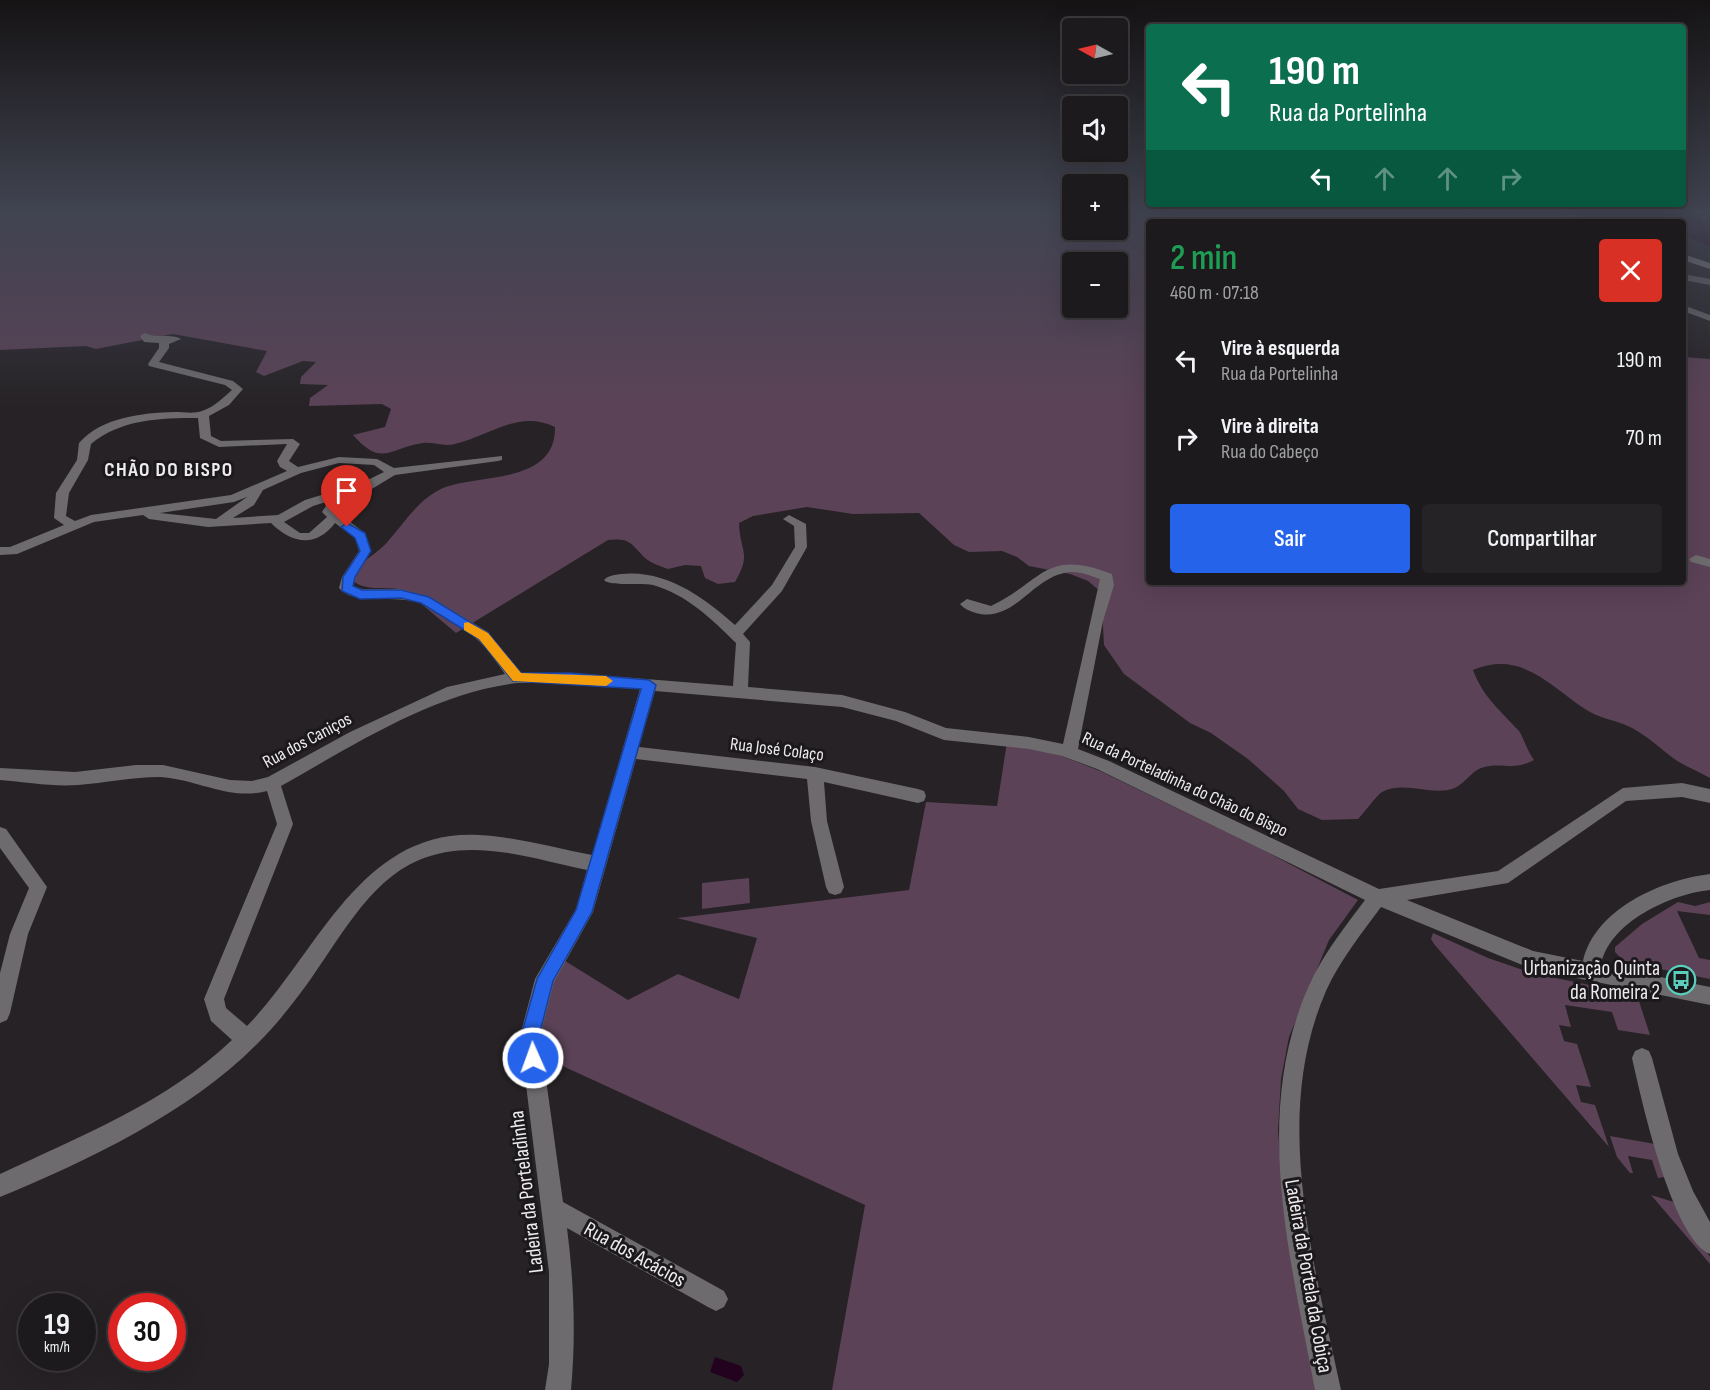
<!DOCTYPE html>
<html lang="pt">
<meta charset="utf-8">
<style>
:root{--surface:#1c1a1c;--page:#252325;--text:#f1f3f6;--muted:#a0a1a3;--line:#3a383b;--accent:#2563eb}
body{margin:0;font-family:"Sofia Sans Condensed",sans-serif;background:var(--page);color:var(--text);height:100vh;display:flex;flex-direction:column;font-size:22px;white-space:nowrap}
*{box-sizing:border-box;margin:0}
p{font-size:20px;color:var(--muted)}
.icon{flex:none;width:33px;height:33px;fill:none;stroke:currentColor;stroke-width:2;stroke-linecap:round;stroke-linejoin:round}
.map{position:relative;flex:1;overflow:hidden}
.side{position:absolute;left:1146px;top:219px;width:540px;height:366px;display:flex;flex-direction:column;background:var(--surface);border-radius:6px;box-shadow:0 6px 24px #0002,0 0 0 2px var(--line)}
.side>*{flex:none}
.banner{position:absolute;left:1146px;top:24px;width:540px;height:183px;border-radius:6px;box-shadow:0 6px 24px #0002,0 0 0 2px var(--line);background:#0b6e4f;color:#fff;overflow:hidden}
.needle{width:39px;rotate:278deg}
.tools{position:absolute;left:1062px;top:18px;display:grid;gap:12px}
.tools a{display:grid;place-items:center;width:66px;height:66px;border-radius:6px;background:var(--surface);box-shadow:0 6px 24px #0002,0 0 0 2px var(--line);font-size:30px}
.speed{position:absolute;left:18px;top:1293px;display:flex;gap:12px;font-size:30px;font-weight:700;text-align:center}
.speed>*{display:grid;place-content:center;width:78px;height:78px;border-radius:50%;background:var(--surface);box-shadow:0 6px 24px #0002,0 0 0 2px var(--line);line-height:1}
.speed small{font-size:15px;font-weight:400}
.speed .limit{border:9px solid #d22;background:#fff;color:#111}
.pin{position:absolute;display:grid;place-items:center;width:51px;height:51px;color:#fff;margin:-62px -26px;border-radius:50% 50% 50% 0;rotate:-45deg;box-shadow:0 0 6px #0007}
.pin .icon{rotate:45deg}
.me{position:absolute;width:66px;margin:-33px;rotate:358deg;stroke-linejoin:round;filter:drop-shadow(0 0 4px #0008)}
.turn{display:flex;align-items:center;gap:21px;height:126px;padding:0 24px;font-size:27px}
.turn .icon{width:78px;height:78px;stroke-width:2.5}
.turn b{display:block;font-size:42px;line-height:51px}
.lanes{display:flex;align-items:center;height:57px;padding:0 24px;background:#0003;justify-content:center;gap:30px;direction:ltr}
.lanes .off{opacity:.35}
.round{display:grid;place-items:center;flex:none;width:63px;height:63px;border-radius:6px;background:var(--page)}
.headline{display:flex;align-items:center;justify-content:space-between;height:102px;padding:0 24px}
h1{font-size:36px;font-weight:600;line-height:45px;color:#1e9e55}
.button{display:flex;gap:12px;margin-top:auto;padding:12px 24px}
.button a{flex:1;height:69px;border-radius:6px;background:var(--accent);color:#fff;font-size:24px;font-weight:600;line-height:69px;text-align:center}
.button a+a{background:var(--page);color:var(--text)}
ul{padding:0;list-style:none}
li{display:flex;align-items:center;gap:18px;height:78px;padding:0 24px}
li div{flex:1}
li b{display:block;font-size:22px}
li em{font-style:normal}
.map>svg:first-child{display:block}
</style>
<div class="map">
<svg width="1710" height="1390" viewBox="0 0 1710 1390">
<rect width="100%" height="100%" fill="#262225"/>
<path fill="#5b4257" fill-rule="evenodd" d="M 0,214 L 1072,214 L 1072,230 L 1118,230 L 1118,214 L 1562,214 L 1583,222 L 1149,222 L 1149,582 L 1683,582 L 1683,357 L 1710,359 L 1710,778 C 1698,771 1684,766 1673,758 C 1660,748 1647,736 1632,728 C 1617,720 1599,719 1585,709 C 1549,685 1521,650 1473,670 C 1483,697 1500,710 1519,731 C 1523,736 1527,751 1534,760 C 1512,772 1502,761 1481,768 C 1471,772 1465,783 1455,788 C 1432,797 1405,780 1382,792 C 1378,794 1364,813 1358,819 L 1322,820 L 1298,809 L 1284,791 L 1248,759 L 1211,733 L 1190,723 L 1124,674 L 1104,645 L 1101,592 L 1088,581 L 1070,574 L 1029,566 L 1017,557 L 1002,551 L 969,552 L 954,545 L 919,513 L 853,514 L 807,507 L 753,516 L 739,523 C 740,552 752,553 735,582 L 718,584 L 705,578 L 701,566 L 685,565 L 668,569 C 659,566 648,562 642,555 C 629,541 628,538 608,540 L 456,633 L 406,591 C 391,585 363,593 353,580 C 357,574 360,566 365,561 C 373,554 382,549 389,540 C 405,522 418,500 441,489 C 476,473 556,486 555,427 C 519,409 489,436 455,444 C 445,447 433,442 423,443 C 389,448 382,468 353,435 L 385,427 L 391,409 L 382,404 L 309,406 L 310,398 L 328,385 L 300,384 L 301,377 L 316,362 L 303,361 L 264,376 L 256,372 L 267,351 L 173,334 L 96,349 L 86,346 L 0,350 ZM 1072,262 L 1118,262 L 1118,308 L 1072,308 Z
M 1007,742 L 1062,756 L 1100,771 L 1257,847 L 1358,900 L 1329,940 L 1289,1037 L 1281,1079 L 1278,1130 L 1283,1198 L 1318,1390 L 832,1390 L 865,1205 L 543,1057 L 538,1033 L 550,980 L 562,959 L 628,1000 L 678,974 L 739,999 L 757,938 L 677,918 L 909,890 L 926,802 L 997,806 Z
M 749,878 L 750,903 L 702,909 L 702,883 Z
M 1678,902 L 1695,906 L 1710,902 L 1710,915 L 1677,911 L 1699,958 L 1710,960 L 1710,979 L 1625,962 L 1615,952 L 1615,947 L 1642,924 Z
M 1433,933 L 1488,958 L 1532,973 L 1637,995 L 1650,1035 L 1618,1030 L 1612,1012 L 1565,1005 L 1571,1027 L 1559,1025 L 1564,1041 L 1577,1044 L 1591,1087 L 1576,1085 L 1581,1102 L 1595,1105 L 1609,1147 L 1434,944 L 1431,939 Z
M 1610,1136 L 1655,1144 L 1665,1177 L 1658,1178 L 1652,1160 L 1628,1156 L 1633,1173 L 1630,1173 L 1617,1157 Z
M 1651,1195 L 1674,1202 L 1710,1257 L 1710,1264 Z"/>
<path fill="#230220" d="M 1639,214 L 1684,214 L 1710,224 L 1710,247 L 1683,235 L 1683,222 L 1656,222 Z
M 715,1357 L 741,1366 L 744,1375 L 737,1382 L 710,1372 Z"/>
<g fill="none" stroke-linecap="round" stroke-linejoin="round">
<path fill="#6d6b6d" fill-rule="evenodd" d="M 1455,214 L 1471,214 L 1467,216 Z
M 1683,274 L 1710,279 L 1710,285 L 1683,280 Z
M 1683,305 L 1710,315 L 1710,321 L 1683,311 Z
M 145,333 C 156,339 171,333 181,339 L 169,344 L 169,348 L 159,362 L 233,381 L 243,389 L 229,405 L 209,416 L 211,436 L 221,441 L 293,439 L 300,444 L 289,461 L 298,467 L 339,457 L 377,459 L 394,468 L 502,456 L 502,460 L 498,461 L 395,475 L 370,490 L 341,501 L 335,511 L 365,533 L 371,551 L 356,577 L 353,586 L 362,589 L 401,589 L 430,597 L 488,632 L 521,673 L 571,673 L 733,686 L 736,643 C 713,620 686,594 653,585 C 641,582 610,587 604,580 C 609,575 615,575 621,574 C 665,569 704,597 735,625 L 772,585 L 795,547 L 794,526 L 783,519 L 789,515 L 806,524 L 807,547 L 782,591 L 743,634 L 750,642 L 748,687 L 842,695 L 905,712 L 946,728 L 1029,737 L 1063,744 L 1100,579 C 1088,575 1076,570 1064,573 C 1031,580 1013,623 976,613 C 970,611 964,609 960,604 L 967,599 L 991,606 C 1043,581 1045,548 1112,574 L 1114,585 L 1103,621 L 1078,749 L 1109,761 L 1379,889 L 1498,871 L 1623,788 L 1682,783 L 1710,789 L 1710,803 L 1682,797 L 1626,801 L 1508,883 L 1407,900 L 1533,951 L 1583,961 C 1595,909 1661,880 1710,874 L 1710,890 C 1671,894 1609,922 1601,965 L 1710,987 L 1710,1005 L 1532,969 L 1381,907 C 1362,933 1340,960 1326,991 C 1271,1117 1314,1262 1341,1390 L 1315,1390 C 1290,1255 1249,1106 1314,975 C 1328,948 1347,924 1365,900 L 1097,769 L 1062,756 L 1029,749 L 944,740 L 896,721 L 842,707 L 655,691 L 639,747 L 815,767 L 918,789 L 924,791 L 926,796 L 924,801 L 918,803 L 824,782 L 827,821 L 844,887 L 841,893 L 835,895 L 829,893 L 826,887 L 811,821 L 807,779 L 636,759 L 593,912 L 554,982 L 540,1036 L 563,1202 L 724,1291 L 728,1299 L 724,1307 L 716,1311 L 708,1307 L 567,1228 C 574,1282 576,1336 571,1390 L 545,1390 L 549,1364 L 549,1272 L 520,1036 L 535,979 L 576,909 L 587,870 C 533,859 473,837 419,860 C 368,881 336,945 305,987 C 291,1006 276,1025 259,1042 C 192,1111 88,1161 0,1197 L 0,1174 C 81,1136 167,1102 232,1040 L 211,1021 L 204,999 L 277,824 L 267,791 C 229,801 197,779 160,777 C 132,777 105,783 78,785 C 53,787 25,782 0,780 L 0,768 L 75,772 L 136,765 L 163,765 L 230,780 L 252,781 L 268,777 L 350,732 L 447,687 L 505,674 C 497,663 489,651 479,641 C 470,632 432,608 420,603 C 397,594 355,607 339,588 L 342,577 L 359,551 L 355,538 L 335,523 C 316,548 292,544 271,523 L 208,527 L 149,519 L 143,515 L 94,522 L 17,554 L 0,555 L 0,547 L 10,547 L 64,525 L 54,518 L 56,493 L 77,460 L 79,443 C 102,417 142,413 174,412 C 183,412 194,414 202,411 C 214,407 223,398 232,390 L 225,385 L 149,366 L 148,364 L 159,348 L 159,343 L 144,342 L 140,336 ZM 198,418 L 200,438 L 219,447 L 287,444 L 277,461 L 280,467 L 287,471 L 231,495 L 91,515 L 75,521 L 66,516 L 69,493 L 88,460 L 91,444 C 121,419 160,418 198,418 ZM 339,463 L 374,465 L 384,472 L 345,491 L 341,489 L 305,500 L 278,515 L 233,518 L 254,505 L 263,490 L 301,473 ZM 247,497 L 216,519 L 160,513 L 234,502 ZM 329,501 L 322,512 L 327,517 L 309,533 L 300,533 L 284,522 L 313,506 ZM 517,683 L 571,683 L 640,689 L 592,855 C 554,848 517,837 479,835 C 360,828 317,955 247,1026 L 226,1008 L 224,999 L 293,824 L 281,786 C 354,745 433,693 517,683 Z
M 1696,555 L 1710,559 L 1710,567 L 1691,562 L 1689,559 Z
M 0,827 L 6,829 L 47,887 L 28,934 L 10,1013 L 7,1020 L 0,1023 L 0,973 L 10,934 L 29,888 L 0,848 Z
M 1642,1048 L 1649,1051 L 1652,1058 L 1678,1154 L 1693,1191 L 1710,1222 L 1710,1254 C 1672,1239 1641,1098 1632,1058 L 1635,1051 Z"/>
<path fill="#979496" fill-rule="evenodd" d="M 1562,214 L 1573,214 L 1590,222 L 1579,222 Z
M 1683,254 L 1710,263 L 1710,269 L 1683,260 Z"/>
</g>
<linearGradient id="sky" x2="0" y2="1"><stop stop-color="#151314"/><stop offset="0.52" stop-color="#414451"/><stop offset="1" stop-color="#414451" stop-opacity="0"/></linearGradient>
<rect width="1710" height="409" fill="url(#sky)"/>
<path fill="#2563eb" stroke="#184099" stroke-width="1.5" d="M 347,523 L 365,533 L 371,551 L 355,577 L 353,586 L 362,590 L 401,590 L 429,597 L 488,633 L 521,673 L 571,673 L 649,680 L 656,685 L 592,912 L 553,981 L 539,1036 L 542,1058 L 540,1064 L 533,1067 L 527,1064 L 521,1036 L 537,979 L 576,910 L 641,689 L 513,681 L 479,639 L 421,603 L 401,598 L 360,599 L 342,591 L 343,577 L 360,551 L 355,538 L 341,527 Z"/>
<path fill="#f59e0b" d="M 468,622 L 488,633 L 521,673 L 606,676 L 613,681 L 606,686 L 513,681 L 479,639 L 464,630 L 464,623 Z"/>
<defs>
<g id="bus-ring" transform="scale(1.5)"><circle r="9.5" fill="#1c191c" stroke="#5acebd" stroke-width="1.5"/><path d="M-5-6H5V4H4V6H2V4H-2V6H-4V4H-5ZM-3.5-4V0h7V-4ZM-3.5 1.2v1.5H-2V1.2ZM2 1.2v1.5H3.5V1.2Z" fill="#5acebd"/></g>
</defs>
<g fill-rule="evenodd">
<use href="#bus-ring" x="1681" y="980"/>
</g>
<g text-anchor="middle" stroke-width="6" stroke-linejoin="round" paint-order="stroke">
<g font-size="18" fill="#edebed" stroke="#1c191c">
<text transform="translate(307 740) rotate(-28)" y="6">Rua dos Caniços</text>
<text transform="translate(777 749) rotate(7)" y="6">Rua José Colaço</text>
<text transform="translate(1185 784) rotate(25)" y="6">Rua da Porteladinha do Chão do Bispo</text>
</g>
<g font-size="20" font-weight="bold" letter-spacing="1.5" fill="#edebed" stroke="#1c191c">
<text x="169" y="476">CHÃO DO BISPO</text>
</g>
<g font-size="21" fill="#edebed" stroke="#1c191c" text-anchor="end">
<text x="1660" y="975">Urbanização Quinta<tspan x="1660" dy="24">da Romeira 2</tspan></text>
</g>
<g font-size="21" fill="#edebed" stroke="#1c191c">
<text transform="translate(526 1192) rotate(-97)" y="7">Ladeira da Porteladinha</text>
<text transform="translate(635 1254) rotate(29)" y="7">Rua dos Acácios</text>
<text transform="translate(1309 1276) rotate(80)" y="7">Ladeira da Portela da Cobiça</text>
</g>
</g>
</svg>
<div class="tools">
<a><svg class="needle" viewBox="-14 -14 28 28"><path d="M0-13l5 13h-10z" fill="#e53935"/><path d="M0 13l5-13h-10z" fill="#a0a1a3"/></svg></a>
<a><svg class="icon" aria-label="sound" viewBox="0 0 24 24"><path d="M4 9h4l5-4v14l-5-4H4zM17 9q2 3 0 6"/></svg></a>
<a>+</a>
<a>−</a>
</div>
<div class="speed"><div>19<small>km/h</small></div><div class="limit">30</div></div>
<div class="pin" style="left:347px;top:527px;background:#d93025"><svg class="icon" aria-label="arrive" viewBox="0 0 24 24"><path d="M6 21V4h12l-3 4 3 4H6"/></svg></div>
<svg class="me" style="left:533px;top:1058px" viewBox="-20 -20 40 40"><circle r="17" fill="#2563eb" stroke="#fff" stroke-width="3"/><path d="M0-11L8 9 0 5-8 9z" fill="#fff"/></svg>
<div class="banner">
<div class="turn"><svg class="icon" aria-label="left" viewBox="0 0 24 24"><path d="M17 20v-9H6M10 6l-5 5 5 5"/></svg><div><b>190 m</b>Rua da Portelinha</div></div>
<div class="lanes"><svg class="icon" aria-label="left" viewBox="0 0 24 24"><path d="M17 20v-9H6M10 6l-5 5 5 5"/></svg><svg class="icon off" aria-label="ahead" viewBox="0 0 24 24"><path d="M12 20V5M6 11l6-6 6 6"/></svg><svg class="icon off" aria-label="ahead" viewBox="0 0 24 24"><path d="M12 20V5M6 11l6-6 6 6"/></svg><svg class="icon off" aria-label="right" viewBox="0 0 24 24"><path d="M7 20v-9h11M14 6l5 5-5 5"/></svg></div>
</div>
<section class="side">
<div class="headline"><div><h1>2 min</h1><p>460 m · 07:18</p></div><a class="round" style="background:#d93025;color:#fff"><svg class="icon" aria-label="close" viewBox="0 0 24 24"><path d="M6 6l12 12M18 6L6 18"/></svg></a></div>
<ul>
<li><svg class="icon" aria-label="left" viewBox="0 0 24 24"><path d="M17 20v-9H6M10 6l-5 5 5 5"/></svg><div><b>Vire à esquerda</b><p>Rua da Portelinha</p></div><em>190 m</em></li>
<li><svg class="icon" aria-label="right" viewBox="0 0 24 24"><path d="M7 20v-9h11M14 6l5 5-5 5"/></svg><div><b>Vire à direita</b><p>Rua do Cabeço</p></div><em>70 m</em></li>
</ul>
<div class="button"><a>Sair</a><a>Compartilhar</a></div>
</section>
</div>
